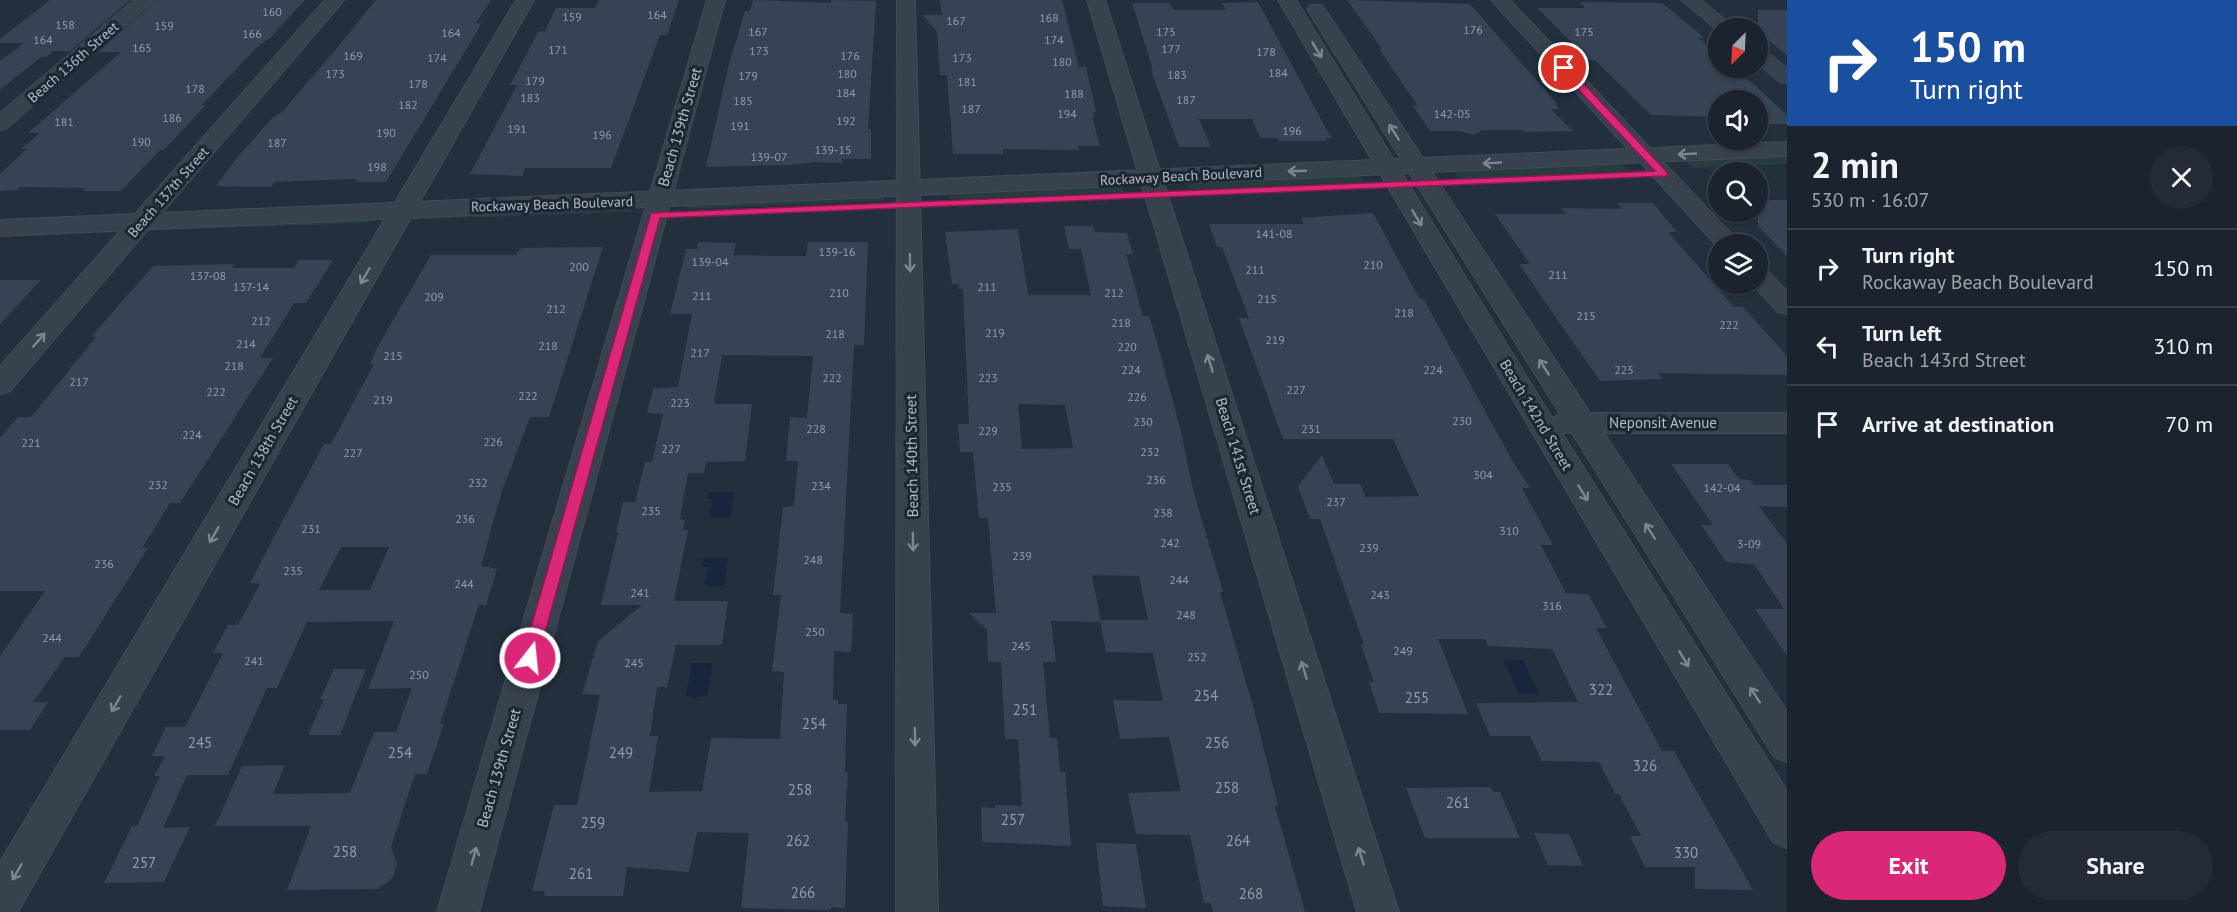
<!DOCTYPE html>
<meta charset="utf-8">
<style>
:root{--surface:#1b232e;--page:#242b36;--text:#f1f3f6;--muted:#a0a4aa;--line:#39404a;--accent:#db2777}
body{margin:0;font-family:"PT Sans",sans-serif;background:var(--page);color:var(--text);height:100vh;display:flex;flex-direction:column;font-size:22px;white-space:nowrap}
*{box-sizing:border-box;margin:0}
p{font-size:20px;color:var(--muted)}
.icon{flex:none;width:33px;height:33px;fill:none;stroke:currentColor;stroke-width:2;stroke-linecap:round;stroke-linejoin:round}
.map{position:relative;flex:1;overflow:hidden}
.side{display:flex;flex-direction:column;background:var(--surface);width:450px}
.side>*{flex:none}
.banner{background:#1a4fa0;color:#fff;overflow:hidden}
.needle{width:39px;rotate:204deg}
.fabs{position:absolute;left:1708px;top:18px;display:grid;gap:12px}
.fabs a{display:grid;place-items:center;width:60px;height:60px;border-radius:50%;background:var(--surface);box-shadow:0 2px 4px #0004,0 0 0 2px var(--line);font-size:30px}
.pin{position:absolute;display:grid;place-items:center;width:51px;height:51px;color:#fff;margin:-26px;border:3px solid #fff;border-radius:50%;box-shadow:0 2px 6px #0007}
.me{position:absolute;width:66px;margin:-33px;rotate:16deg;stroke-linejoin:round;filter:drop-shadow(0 0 4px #0008)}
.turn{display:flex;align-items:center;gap:21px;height:126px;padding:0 24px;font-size:27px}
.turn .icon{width:78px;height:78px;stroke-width:2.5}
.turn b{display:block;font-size:42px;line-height:51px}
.round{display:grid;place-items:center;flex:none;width:63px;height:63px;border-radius:32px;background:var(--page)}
.overview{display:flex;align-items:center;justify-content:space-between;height:102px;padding:0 24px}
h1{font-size:36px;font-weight:700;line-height:45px}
.button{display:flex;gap:12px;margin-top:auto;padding:12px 24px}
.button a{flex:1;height:69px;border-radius:36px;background:var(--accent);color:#fff;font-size:24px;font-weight:700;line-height:69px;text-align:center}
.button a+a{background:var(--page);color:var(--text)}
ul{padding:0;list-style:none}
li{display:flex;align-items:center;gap:18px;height:78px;padding:0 24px;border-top:2px solid var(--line)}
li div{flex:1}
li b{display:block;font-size:22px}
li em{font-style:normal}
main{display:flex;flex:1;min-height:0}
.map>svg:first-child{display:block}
</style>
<main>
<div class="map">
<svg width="1787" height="912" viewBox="0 0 1787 912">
<rect width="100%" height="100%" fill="#242f3e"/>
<path fill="#263c3f" d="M 1787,155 L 1787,164 L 1694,168 L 1683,159 Z
M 1619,162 L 1629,171 L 1460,179 L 1452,169 Z
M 1358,173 L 1364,182 L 1190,189 L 1186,180 Z
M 1120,184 L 1124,192 L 950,199 L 949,191 Z
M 884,196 L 884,200 L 881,201 L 688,209 L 684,206 Z
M 634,207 L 631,212 L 426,219 L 428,215 Z
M 373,219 L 368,223 L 163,230 L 163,228 Z"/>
<path fill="#17263c" d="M 709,492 L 734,492 L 730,518 L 709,518 L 712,499 L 708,499 Z
M 703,558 L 728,558 L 725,586 L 705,586 L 708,567 L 702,567 Z
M 1504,660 L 1523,660 L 1539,694 L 1519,694 Z
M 692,663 L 712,663 L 707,696 L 692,698 L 686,695 Z"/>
<path fill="#364354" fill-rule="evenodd" d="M 50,0 L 130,0 L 70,51 L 53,51 L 46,57 L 41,57 L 0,90 L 0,61 L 24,43 L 0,43 L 0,39 Z
M 156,0 L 305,0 L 271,37 L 256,48 L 202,105 L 206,105 L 164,150 L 160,150 L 121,191 L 82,191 L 86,188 L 20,187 L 16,190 L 0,191 L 0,174 L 27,149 L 21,149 L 40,133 L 28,133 L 121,52 L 98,52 Z
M 376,0 L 491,0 L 476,23 L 481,23 L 478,30 L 386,182 L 356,182 L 357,179 L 294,181 L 275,182 L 271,187 L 216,186 L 236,159 L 273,117 L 282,112 L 336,49 Z
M 599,0 L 679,0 L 667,35 L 660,35 L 611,168 L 525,168 L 522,176 L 470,174 L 517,85 L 510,85 L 538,32 L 545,31 L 556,8 L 595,8 Z
M 753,0 L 831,3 L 831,0 L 876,1 L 868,129 L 871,129 L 871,159 L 842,159 L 842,163 L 813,162 L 789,165 L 706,167 L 728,68 L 745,11 L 750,11 Z
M 940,0 L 1062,0 L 1079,67 L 1086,67 L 1096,112 L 1093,112 L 1095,117 L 1092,117 L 1100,146 L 1078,146 L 1079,150 L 1003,149 L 1003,154 L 953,154 L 947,75 L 940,75 L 937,32 L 923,15 L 942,15 Z
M 1347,0 L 1470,4 L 1557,104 L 1555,103 L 1559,109 L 1551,109 L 1573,131 L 1525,132 L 1522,130 L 1483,130 L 1474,135 L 1460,131 L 1430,131 L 1413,106 L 1418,106 L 1379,49 L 1382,49 Z
M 1258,2 L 1331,138 L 1325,138 L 1327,141 L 1279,141 L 1278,138 L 1260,138 L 1252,119 L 1199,119 L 1211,147 L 1179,147 L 1151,70 L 1153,70 L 1132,3 L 1169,3 L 1174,10 L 1226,10 L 1222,3 Z
M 1579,2 L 1662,3 L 1705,38 L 1699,38 L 1719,56 L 1719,68 L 1732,68 L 1757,87 L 1787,115 L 1787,124 L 1760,124 L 1758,100 L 1719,100 L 1719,117 L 1651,115 L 1596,61 L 1588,59 L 1537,8 L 1585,8 Z
M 1758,10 L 1787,10 L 1787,55 L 1767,39 L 1758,39 Z
M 1758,200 L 1787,200 L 1787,256 L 1758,226 Z
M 1617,203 L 1653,203 L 1677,232 L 1668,232 L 1734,307 L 1743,307 L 1787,356 L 1787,375 L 1658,373 L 1663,379 L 1600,381 L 1519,264 L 1530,264 L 1495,214 L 1566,214 L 1561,208 L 1622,209 Z
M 1373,213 L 1419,298 L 1423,298 L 1512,460 L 1530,488 L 1522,488 L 1553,545 L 1541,545 L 1566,593 L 1588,594 L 1607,628 L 1596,628 L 1662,751 L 1674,751 L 1753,890 L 1695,889 L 1695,867 L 1645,867 L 1630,836 L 1641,836 L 1619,794 L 1615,793 L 1599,762 L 1542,761 L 1530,736 L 1490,736 L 1476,703 L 1578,702 L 1552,649 L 1488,646 L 1485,639 L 1438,639 L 1468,714 L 1379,713 L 1369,682 L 1374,682 L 1361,645 L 1364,645 L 1320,519 L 1310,519 L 1298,486 L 1322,455 L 1334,484 L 1360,484 L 1366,497 L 1419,496 L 1393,439 L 1283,439 L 1239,318 L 1249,318 L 1222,247 L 1217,247 L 1209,224 L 1304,224 L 1301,218 Z
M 1064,226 L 1093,226 L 1095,232 L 1127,233 L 1133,254 L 1126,254 L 1143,316 L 1149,316 L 1156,338 L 1181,432 L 1193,490 L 1223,592 L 1220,592 L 1254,710 L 1278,806 L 1275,806 L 1305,912 L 1213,912 L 1211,903 L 1204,903 L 1190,835 L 1136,834 L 1128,793 L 1181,791 L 1169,737 L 1120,739 L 1113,700 L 1163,701 L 1153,653 L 1106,652 L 1100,620 L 1148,620 L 1139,576 L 1092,575 L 1101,622 L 1051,621 L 1056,662 L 1043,662 L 1050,738 L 1057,738 L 1060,772 L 1065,772 L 1071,846 L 982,842 L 981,807 L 995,808 L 995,805 L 1022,806 L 1018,739 L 1005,739 L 1001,662 L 988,662 L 987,630 L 969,613 L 996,613 L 988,518 L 979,518 L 973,452 L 960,452 L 958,424 L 969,424 L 963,289 L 959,289 L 958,284 L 952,284 L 945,232 L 1018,229 L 1028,295 L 1091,295 L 1081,249 L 1069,249 ZM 1018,404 L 1065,405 L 1073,448 L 1022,449 Z
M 698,242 L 736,243 L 733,255 L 777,256 L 806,256 L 808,242 L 868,242 L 864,345 L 854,345 L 840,613 L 853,614 L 851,652 L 834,651 L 833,700 L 838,699 L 838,704 L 847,704 L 845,772 L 848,773 L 845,822 L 848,822 L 845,908 L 831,907 L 831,910 L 741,908 L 749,833 L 697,832 L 689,872 L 627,867 L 623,896 L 544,896 L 545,891 L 532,891 L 554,805 L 577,805 L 600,695 L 582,694 L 598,641 L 642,605 L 601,605 L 618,533 L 616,533 L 623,502 L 635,502 L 645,462 L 652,462 L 663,414 L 647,413 L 653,389 L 678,387 L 692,314 L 670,314 L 686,249 L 697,249 ZM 722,355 L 813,356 L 807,418 L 790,417 L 786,461 L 798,461 L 794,506 L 783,507 L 773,595 L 781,595 L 772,671 L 784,672 L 780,739 L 711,738 L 702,791 L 649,792 L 658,736 L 650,736 L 657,687 L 667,687 L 676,645 L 722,645 L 728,601 L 674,601 L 688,530 L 683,530 L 685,520 L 680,519 L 688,473 L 704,473 L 706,462 L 745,461 L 752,404 L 714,404 Z
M 603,247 L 549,417 L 530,417 L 501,494 L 481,566 L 497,569 L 486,605 L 479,605 L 440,724 L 444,724 L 427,774 L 415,774 L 391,847 L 397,864 L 392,879 L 377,889 L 287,890 L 311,826 L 215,826 L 242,766 L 285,765 L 273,794 L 350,793 L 374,732 L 396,732 L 412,688 L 368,689 L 394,621 L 307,622 L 277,688 L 267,688 L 228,775 L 187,775 L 163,828 L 190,827 L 164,882 L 104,883 L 132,826 L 137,826 L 160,776 L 154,776 L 165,756 L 152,756 L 166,727 L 185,727 L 223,653 L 213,653 L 228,625 L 238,625 L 260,584 L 250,583 L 274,537 L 324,444 L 331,444 L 374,364 L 370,364 L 377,348 L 431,255 L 516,255 L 521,248 ZM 341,547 L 389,547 L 370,590 L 319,590 Z
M 299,260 L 333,260 L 306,303 L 294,303 L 260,358 L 273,358 L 180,503 L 170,503 L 142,548 L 148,548 L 79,657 L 65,657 L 33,702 L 48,702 L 30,730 L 0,730 L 0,656 L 45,591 L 0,591 L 0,438 L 18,417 L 31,417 L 96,337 L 91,337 L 153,266 L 234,264 L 232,268 L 294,268 Z
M 0,280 L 41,280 L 0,324 Z
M 1671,464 L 1728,464 L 1739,479 L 1750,480 L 1754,485 L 1787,485 L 1787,507 L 1759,506 L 1787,544 L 1787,656 L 1755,609 L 1784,609 L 1754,564 L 1726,562 L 1701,525 L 1713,525 Z
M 334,669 L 366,669 L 340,735 L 308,735 L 324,699 L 320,699 Z
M 1491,787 L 1493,792 L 1500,792 L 1520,838 L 1425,838 L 1406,788 Z
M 1534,833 L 1569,834 L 1583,866 L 1548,865 Z
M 1096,843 L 1136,844 L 1146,908 L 1103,906 Z"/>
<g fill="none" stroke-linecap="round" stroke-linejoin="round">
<g stroke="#414a57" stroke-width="2">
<path id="minor" d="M 134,0 L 154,0 L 7,128 L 0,130 L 0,113 Z
M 325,0 L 344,0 L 10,391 L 0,394 L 0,366 Z
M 516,0 L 534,0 L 18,912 L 0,912 L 0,862 Z
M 707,0 L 725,0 L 479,912 L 437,912 Z
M 897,0 L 915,0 L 938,912 L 896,912 Z
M 1087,0 L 1105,0 L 1399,912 L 1357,912 Z
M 1278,0 L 1296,0 L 1552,418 L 1560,414 L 1307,9 L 1310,5 L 1322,5 L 1325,9 L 1590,413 L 1787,413 L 1787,433 L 1604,433 L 1787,711 L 1787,762 L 1774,757 L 1572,433 L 1562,433 L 1787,791 L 1787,848 L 1773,842 Z
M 1491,0 L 1510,0 L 1741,244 L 1719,244 L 1719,248 Z
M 1681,0 L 1701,0 L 1735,28 L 1719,28 L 1719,31 Z
M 1758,49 L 1765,51 L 1787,68 L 1787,84 L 1780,82 L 1758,64 Z
M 1758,267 L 1767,270 L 1787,291 L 1787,314 L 1778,312 L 1752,284 L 1758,284 Z"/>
</g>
<g stroke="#414a57" stroke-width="2">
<path id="tertiary" d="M 1787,142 L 1787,156 L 0,236 L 0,220 Z"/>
</g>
<use href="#minor" fill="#38414e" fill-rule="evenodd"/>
<use href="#tertiary" fill="#38414e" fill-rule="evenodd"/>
</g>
<defs><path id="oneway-shaft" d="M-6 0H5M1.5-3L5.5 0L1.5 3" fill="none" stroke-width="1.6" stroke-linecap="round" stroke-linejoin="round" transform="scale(1.5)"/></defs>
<g stroke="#7c8592">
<use href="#oneway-shaft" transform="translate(1317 50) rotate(59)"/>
<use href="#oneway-shaft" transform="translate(1394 132) rotate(-122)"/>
<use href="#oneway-shaft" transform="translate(1687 154) rotate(177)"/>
<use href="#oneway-shaft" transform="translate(1492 163) rotate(177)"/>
<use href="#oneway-shaft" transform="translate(1297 171) rotate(178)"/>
<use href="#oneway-shaft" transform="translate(1417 218) rotate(59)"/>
<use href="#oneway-shaft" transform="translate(910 263) rotate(89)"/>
<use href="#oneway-shaft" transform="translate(365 276) rotate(120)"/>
<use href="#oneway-shaft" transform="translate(39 340) rotate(-49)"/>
<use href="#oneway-shaft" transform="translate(1210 363) rotate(-107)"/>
<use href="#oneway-shaft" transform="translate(1544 367) rotate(-123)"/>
<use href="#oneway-shaft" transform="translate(1583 493) rotate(59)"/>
<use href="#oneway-shaft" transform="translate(1650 531) rotate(-123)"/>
<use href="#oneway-shaft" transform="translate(214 535) rotate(120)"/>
<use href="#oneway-shaft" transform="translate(913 542) rotate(89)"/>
<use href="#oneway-shaft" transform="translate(1684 659) rotate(59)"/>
<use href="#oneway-shaft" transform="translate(1304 670) rotate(-107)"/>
<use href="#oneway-shaft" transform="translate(1755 695) rotate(-123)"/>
<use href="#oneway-shaft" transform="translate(116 704) rotate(120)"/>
<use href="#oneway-shaft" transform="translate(915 737) rotate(89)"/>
<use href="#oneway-shaft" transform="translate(474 856) rotate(-74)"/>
<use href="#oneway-shaft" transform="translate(1361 856) rotate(-107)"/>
<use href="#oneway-shaft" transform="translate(17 872) rotate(120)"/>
</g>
<path fill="#db2777" stroke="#8e194d" stroke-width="1.5" d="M 1560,66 L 1567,66 L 1667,172 L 1667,176 L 660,218 L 538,658 L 536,663 L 530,665 L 524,663 L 522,658 L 651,213 L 1655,171 L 1560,70 Z"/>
<g text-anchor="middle" stroke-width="6" stroke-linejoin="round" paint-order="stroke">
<g font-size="12" fill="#929caa">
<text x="272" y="16">160</text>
<text x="657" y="19">164</text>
<text x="572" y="21">159</text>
<text x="1049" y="22">168</text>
<text x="956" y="25">167</text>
<text x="65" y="29">158</text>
<text x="164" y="30">159</text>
<text x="1473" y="34">176</text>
<text x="758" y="36">167</text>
<text x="1166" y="36">175</text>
<text x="1584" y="36">175</text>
<text x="451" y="37">164</text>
<text x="252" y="38">166</text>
<text x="43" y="44">164</text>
<text x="1054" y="44">174</text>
<text x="142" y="52">165</text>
<text x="1171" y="53">177</text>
<text x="558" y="54">171</text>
<text x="759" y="55">173</text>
<text x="1266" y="56">178</text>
<text x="353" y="60">169</text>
<text x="850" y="60">176</text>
<text x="437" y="62">174</text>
<text x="962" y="62">173</text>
<text x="1062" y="66">180</text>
<text x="1278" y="77">184</text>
<text x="335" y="78">173</text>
<text x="847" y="78">180</text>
<text x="1177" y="79">183</text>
<text x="748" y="80">179</text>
<text x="535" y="85">179</text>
<text x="967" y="86">181</text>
<text x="418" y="88">178</text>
<text x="195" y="93">178</text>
<text x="846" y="97">184</text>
<text x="1074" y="98">188</text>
<text x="530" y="102">183</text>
<text x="1186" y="104">187</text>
<text x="743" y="105">185</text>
<text x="408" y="109">182</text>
<text x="971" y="113">187</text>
<text x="1067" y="118">194</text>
<text x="1452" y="118">142-05</text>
<text x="172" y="122">186</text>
<text x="846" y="125">192</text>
<text x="64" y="126">181</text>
<text x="740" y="130">191</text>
<text x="517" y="133">191</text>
<text x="1292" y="135">196</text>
<text x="386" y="137">190</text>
<text x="602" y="139">196</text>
<text x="141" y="146">190</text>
<text x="277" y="147">187</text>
<text x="833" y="154">139-15</text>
<text x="769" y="161">139-07</text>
<text x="377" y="171">198</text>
<text x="1274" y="238">141-08</text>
<text x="837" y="256">139-16</text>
<text x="710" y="266">139-04</text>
<text x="1373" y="269">210</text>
<text x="579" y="271">200</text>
<text x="1255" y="274">211</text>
<text x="1558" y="279">211</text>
<text x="208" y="280">137-08</text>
<text x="251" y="291">137-14</text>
<text x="987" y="291">211</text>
<text x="839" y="297">210</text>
<text x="1114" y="297">212</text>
<text x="702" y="300">211</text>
<text x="434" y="301">209</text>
<text x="1267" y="303">215</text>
<text x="556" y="313">212</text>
<text x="1404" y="317">218</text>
<text x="1586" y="320">215</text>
<text x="261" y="325">212</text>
<text x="1121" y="327">218</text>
<text x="1729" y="329">222</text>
<text x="995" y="337">219</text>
<text x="835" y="338">218</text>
<text x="1275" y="344">219</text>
<text x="246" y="348">214</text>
<text x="548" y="350">218</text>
<text x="1127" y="351">220</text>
<text x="700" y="357">217</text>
<text x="393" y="360">215</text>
<text x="234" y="370">218</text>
<text x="1131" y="374">224</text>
<text x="1433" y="374">224</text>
<text x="1624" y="374">225</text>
<text x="832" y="382">222</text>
<text x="988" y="382">223</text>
<text x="79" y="386">217</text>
<text x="1296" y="394">227</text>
<text x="216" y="396">222</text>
<text x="528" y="400">222</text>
<text x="1137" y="401">226</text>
<text x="383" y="404">219</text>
<text x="680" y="407">223</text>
<text x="1462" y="425">230</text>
<text x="1143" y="426">230</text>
<text x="816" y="433">228</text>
<text x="1311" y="433">231</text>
<text x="988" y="435">229</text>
<text x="192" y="439">224</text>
<text x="493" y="446">226</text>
<text x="31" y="447">221</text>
<text x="671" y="453">227</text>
<text x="1150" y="456">232</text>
<text x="353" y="457">227</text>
<text x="1483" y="479">304</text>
<text x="1156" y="484">236</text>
<text x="478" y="487">232</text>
<text x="158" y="489">232</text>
<text x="821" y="490">234</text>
<text x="1002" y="491">235</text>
<text x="1722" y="492">142-04</text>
<text x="1336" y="506">237</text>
<text x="651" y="515">235</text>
<text x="1163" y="517">238</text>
<text x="465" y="523">236</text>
<text x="311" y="533">231</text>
<text x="1509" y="535">310</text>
<text x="1170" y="547">242</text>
<text x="1749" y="548">3-09</text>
<text x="1369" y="552">239</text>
<text x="1022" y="560">239</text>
<text x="813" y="564">248</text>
<text x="104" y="568">236</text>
<text x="293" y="575">235</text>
<text x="1179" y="584">244</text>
<text x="464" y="588">244</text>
<text x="640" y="597">241</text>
<text x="1380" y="599">243</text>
<text x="1552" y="610">316</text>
<text x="1186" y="619">248</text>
<text x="815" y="636">250</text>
<text x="52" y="642">244</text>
<text x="1021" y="650">245</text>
<text x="1403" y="655">249</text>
<text x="1197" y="661">252</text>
<text x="254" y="665">241</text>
<text x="634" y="667">245</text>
<text x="419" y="679">250</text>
</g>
<g font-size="14" fill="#b4bcc9" stroke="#1d2633">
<text transform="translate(73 62) rotate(-41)" y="5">Beach 136th Street</text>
<text transform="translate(1181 176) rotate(-3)" y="5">Rockaway Beach Boulevard</text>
<text transform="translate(168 192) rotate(-49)" y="5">Beach 137th Street</text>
<text transform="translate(552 204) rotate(-2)" y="5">Rockaway Beach Boulevard</text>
</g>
<g font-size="15" fill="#b4bcc9" stroke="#1d2633">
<text transform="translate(680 127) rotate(-74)" y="5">Beach 139th Street</text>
<text transform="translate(1536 415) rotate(59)" y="5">Beach 142nd Street</text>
<text x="1663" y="428">Neponsit Avenue</text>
<text transform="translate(263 451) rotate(-60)" y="5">Beach 138th Street</text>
<text transform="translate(912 456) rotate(-91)" y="5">Beach 140th Street</text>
<text transform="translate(1238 456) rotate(73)" y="5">Beach 141st Street</text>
<text transform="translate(499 768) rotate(-74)" y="5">Beach 139th Street</text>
</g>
<g font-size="15" fill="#929caa">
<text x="1601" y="695">322</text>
<text x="1206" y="701">254</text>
<text x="1417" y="703">255</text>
<text x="1025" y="715">251</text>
<text x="814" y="729">254</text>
<text x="200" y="748">245</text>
<text x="1217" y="748">256</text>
<text x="400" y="758">254</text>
<text x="621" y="758">249</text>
<text x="1645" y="771">326</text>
<text x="1227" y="793">258</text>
<text x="800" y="795">258</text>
<text x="1458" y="808">261</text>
<text x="1013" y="825">257</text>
<text x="593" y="828">259</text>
<text x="798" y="846">262</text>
<text x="1238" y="846">264</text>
<text x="345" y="857">258</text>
<text x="1686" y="858">330</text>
<text x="144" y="868">257</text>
<text x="581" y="879">261</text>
<text x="803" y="898">266</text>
<text x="1251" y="899">268</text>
</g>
</g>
</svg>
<div class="fabs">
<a><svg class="needle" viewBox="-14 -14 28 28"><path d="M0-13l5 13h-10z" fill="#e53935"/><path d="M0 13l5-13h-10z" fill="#a0a4aa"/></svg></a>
<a><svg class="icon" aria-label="sound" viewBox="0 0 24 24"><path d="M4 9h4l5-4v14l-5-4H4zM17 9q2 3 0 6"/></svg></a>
<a><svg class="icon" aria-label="search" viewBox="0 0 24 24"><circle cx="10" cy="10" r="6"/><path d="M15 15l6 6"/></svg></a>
<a><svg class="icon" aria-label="layers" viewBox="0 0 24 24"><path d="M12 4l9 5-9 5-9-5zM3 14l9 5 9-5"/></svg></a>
</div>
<div class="pin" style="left:1564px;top:68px;background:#d93025"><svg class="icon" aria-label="arrive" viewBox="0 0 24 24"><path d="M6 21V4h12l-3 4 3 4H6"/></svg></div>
<svg class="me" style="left:530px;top:658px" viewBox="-20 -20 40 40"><circle r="17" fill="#db2777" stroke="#fff" stroke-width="3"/><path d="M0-11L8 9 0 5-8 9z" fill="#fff"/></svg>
</div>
<section class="side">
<div class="banner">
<div class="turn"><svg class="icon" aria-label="right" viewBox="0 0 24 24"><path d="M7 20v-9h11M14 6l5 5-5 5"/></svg><div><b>150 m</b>Turn right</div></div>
</div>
<div class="overview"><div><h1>2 min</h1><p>530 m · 16:07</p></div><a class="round"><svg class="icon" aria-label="close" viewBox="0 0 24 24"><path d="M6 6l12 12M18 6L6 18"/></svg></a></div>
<ul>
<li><svg class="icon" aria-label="right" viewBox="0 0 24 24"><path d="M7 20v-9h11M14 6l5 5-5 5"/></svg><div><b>Turn right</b><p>Rockaway Beach Boulevard</p></div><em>150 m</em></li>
<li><svg class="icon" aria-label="left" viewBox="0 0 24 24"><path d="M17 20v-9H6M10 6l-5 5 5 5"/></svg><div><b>Turn left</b><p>Beach 143rd Street</p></div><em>310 m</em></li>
<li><svg class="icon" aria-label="arrive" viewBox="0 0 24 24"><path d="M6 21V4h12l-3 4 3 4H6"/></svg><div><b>Arrive at destination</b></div><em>70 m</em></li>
</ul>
<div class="button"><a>Exit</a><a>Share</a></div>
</section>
</main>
